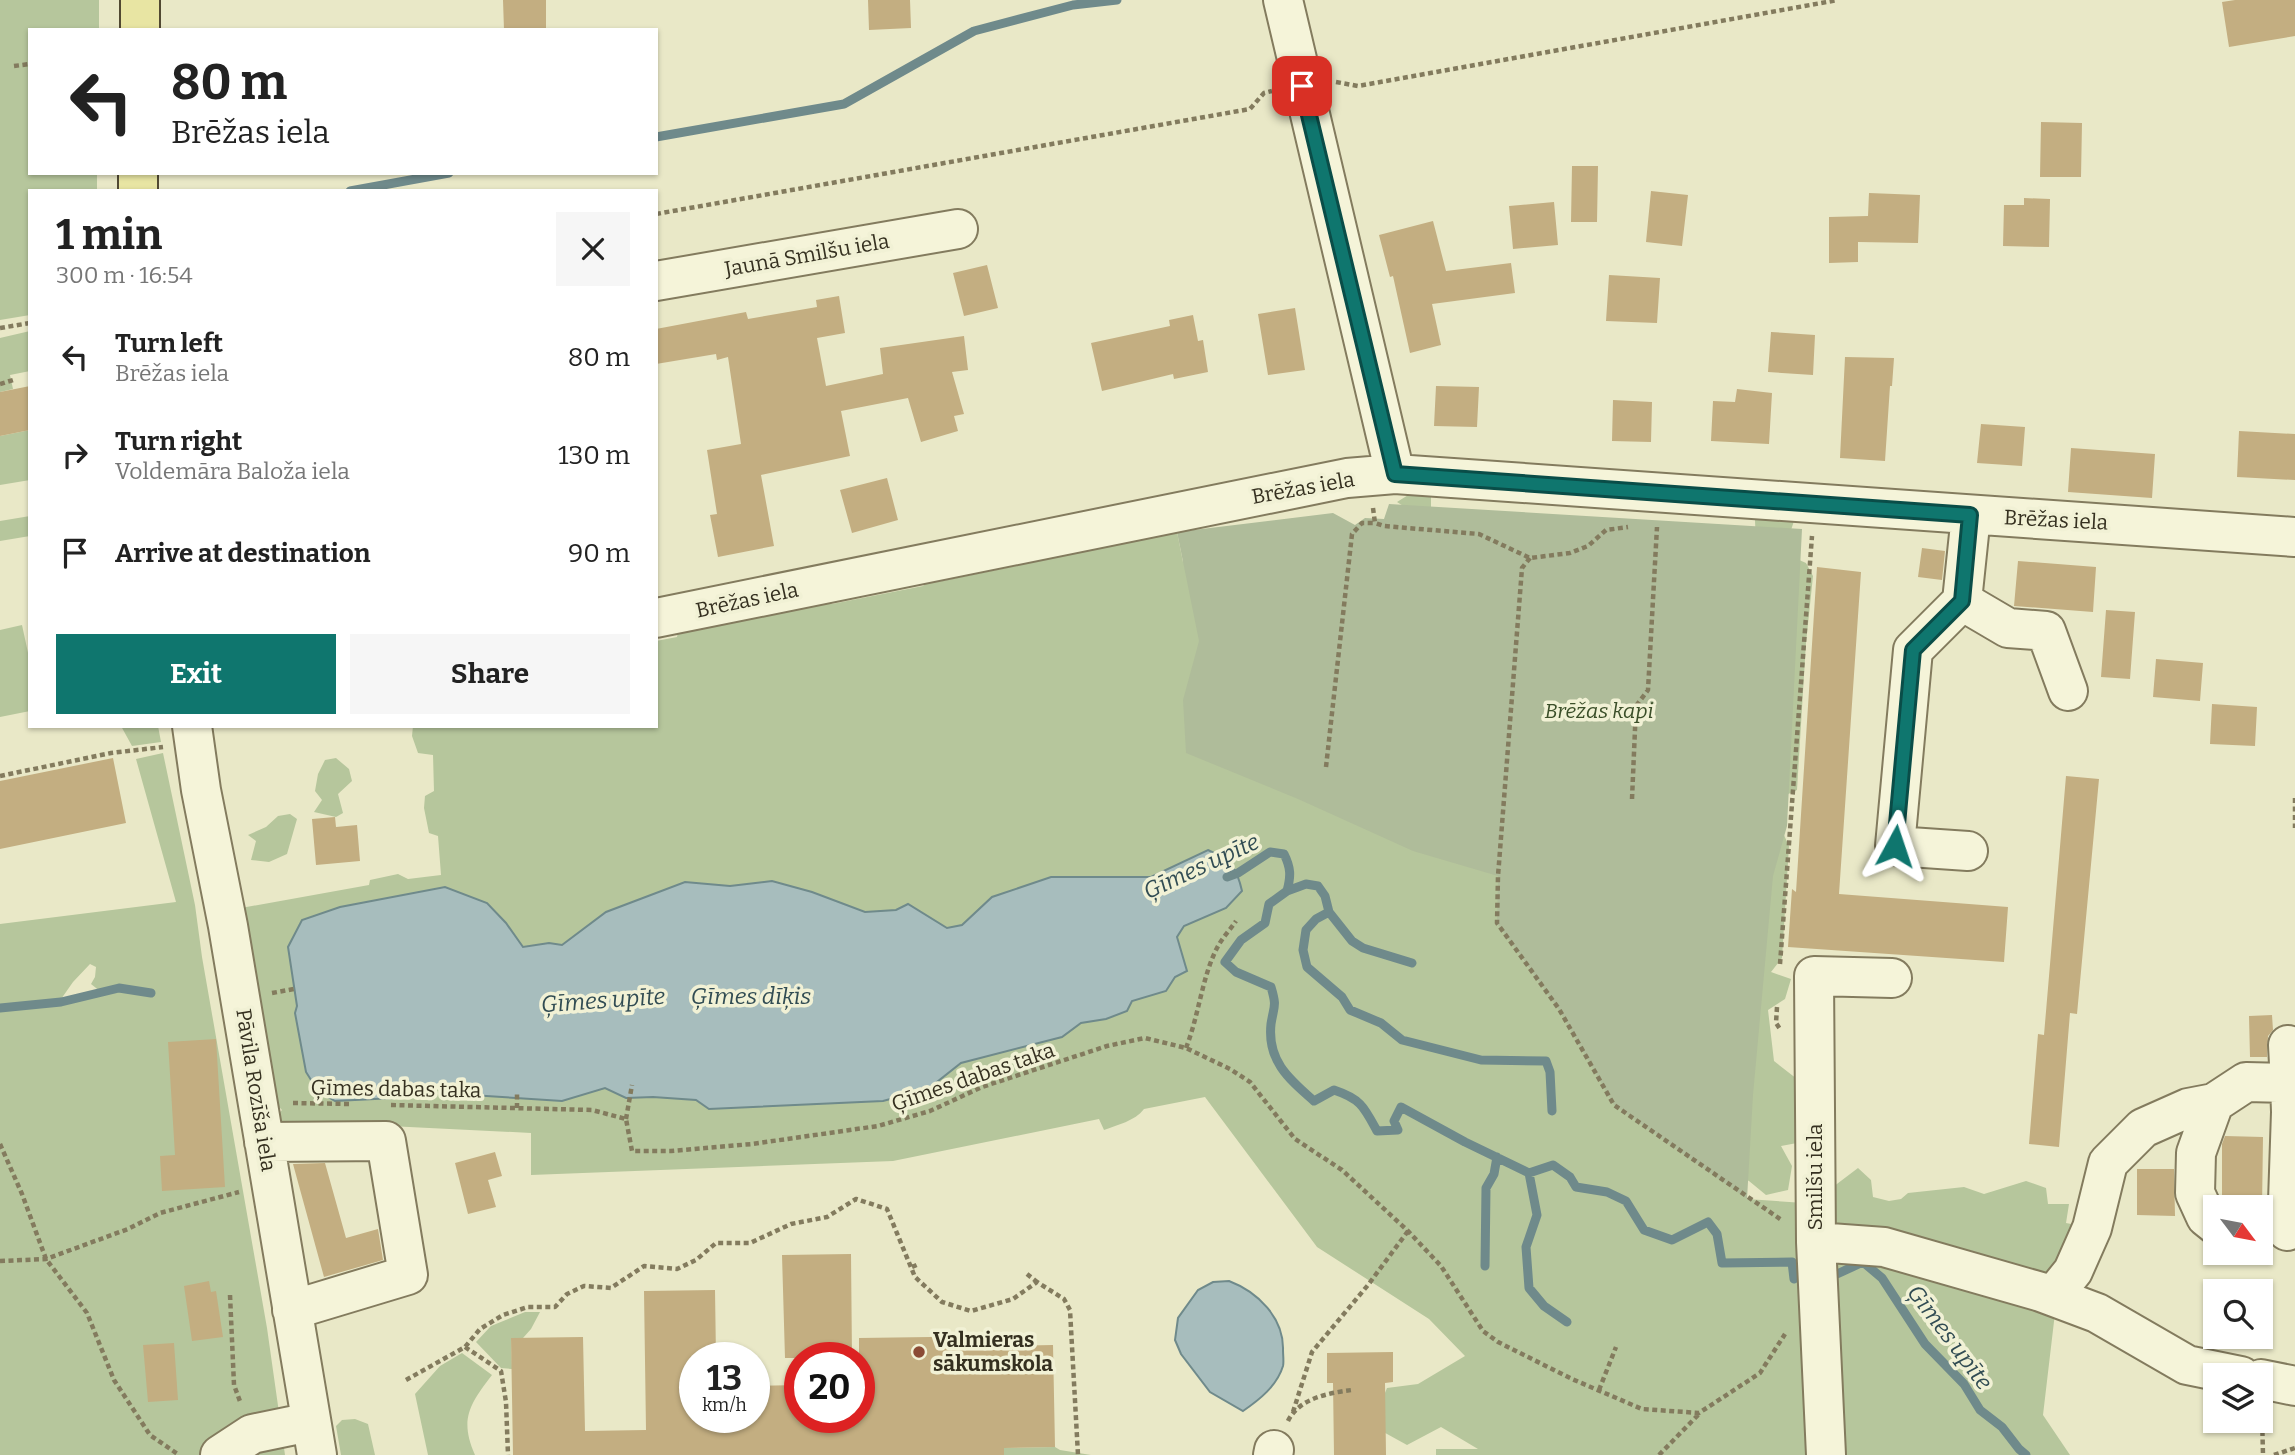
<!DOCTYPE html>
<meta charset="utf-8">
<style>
:root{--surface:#fff;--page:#f6f6f6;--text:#222;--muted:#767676;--accent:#0f766e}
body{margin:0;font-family:Bitter,serif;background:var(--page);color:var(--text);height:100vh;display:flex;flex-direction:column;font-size:26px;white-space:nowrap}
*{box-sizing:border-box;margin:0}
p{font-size:23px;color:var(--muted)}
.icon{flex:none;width:38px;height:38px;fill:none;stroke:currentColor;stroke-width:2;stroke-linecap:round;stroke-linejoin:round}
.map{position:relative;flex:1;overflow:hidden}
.panel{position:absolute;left:28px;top:189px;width:630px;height:539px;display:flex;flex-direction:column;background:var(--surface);border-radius:0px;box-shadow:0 2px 5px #0004}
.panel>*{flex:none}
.hud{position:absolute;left:28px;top:28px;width:630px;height:147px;border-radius:0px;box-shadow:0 2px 5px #0004;background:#fff;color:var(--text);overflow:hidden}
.needle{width:46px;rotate:122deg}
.fabs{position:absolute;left:2203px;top:1195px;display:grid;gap:14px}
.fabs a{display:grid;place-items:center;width:70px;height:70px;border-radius:0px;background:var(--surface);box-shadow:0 2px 5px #0004;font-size:35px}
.speed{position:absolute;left:679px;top:1342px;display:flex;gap:14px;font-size:35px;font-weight:700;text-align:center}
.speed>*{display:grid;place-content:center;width:91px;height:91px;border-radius:50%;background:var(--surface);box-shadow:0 2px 5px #0004;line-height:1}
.speed small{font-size:18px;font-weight:400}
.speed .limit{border:10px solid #d22;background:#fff;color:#111}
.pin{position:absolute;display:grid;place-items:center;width:60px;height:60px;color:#fff;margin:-30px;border-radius:14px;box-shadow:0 4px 10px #0006}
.me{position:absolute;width:77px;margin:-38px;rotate:5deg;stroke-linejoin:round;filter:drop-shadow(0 0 5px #0008)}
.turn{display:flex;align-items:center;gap:24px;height:147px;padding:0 28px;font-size:32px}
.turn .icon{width:91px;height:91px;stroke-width:2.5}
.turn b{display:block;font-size:49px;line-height:60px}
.round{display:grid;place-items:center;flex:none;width:74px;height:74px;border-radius:0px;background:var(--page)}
.head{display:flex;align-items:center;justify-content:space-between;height:119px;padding:0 28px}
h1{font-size:42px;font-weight:700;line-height:52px}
.button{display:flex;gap:14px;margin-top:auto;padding:14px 28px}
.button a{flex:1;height:80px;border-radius:0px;background:var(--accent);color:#fff;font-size:28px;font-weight:700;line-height:80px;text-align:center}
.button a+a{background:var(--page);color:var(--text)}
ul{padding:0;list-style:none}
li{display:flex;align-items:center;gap:21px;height:98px;padding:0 28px}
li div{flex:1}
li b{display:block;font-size:26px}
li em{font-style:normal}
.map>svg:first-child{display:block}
</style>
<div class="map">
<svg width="2295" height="1455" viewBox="0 0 2295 1455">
<rect width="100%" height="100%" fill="#e9e8c7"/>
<path fill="#b6c69c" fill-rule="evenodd" d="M 0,0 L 99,0 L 99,30 L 30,30 L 30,173 L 97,173 L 97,191 L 30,191 L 30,315 L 0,320 Z
M 30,331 L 30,371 L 10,375 L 13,389 L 0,392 L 0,338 Z
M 30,430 L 30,480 L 0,485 L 0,436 Z
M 1413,492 L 1431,495 L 1431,515 L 1489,510 L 1493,530 L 1756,546 L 1755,520 L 1780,507 L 1795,518 L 1789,536 L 1788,555 L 1806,563 L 1813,576 L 1806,643 L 1797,790 L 1773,801 L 1778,822 L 1789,846 L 1782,958 L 1771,972 L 1791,979 L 1785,999 L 1768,1010 L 1774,1061 L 1797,1079 L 1797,1143 L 1781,1146 L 1792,1166 L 1788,1190 L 1766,1195 L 1749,1181 L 1730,1173 L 1567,1015 L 1516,950 L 1559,1009 L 1747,1199 L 1804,1203 L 1825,1193 L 1858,1168 L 1871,1180 L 1873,1197 L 1889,1201 L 1901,1199 L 1908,1193 L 1964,1187 L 1984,1194 L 2026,1181 L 2046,1188 L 2048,1204 L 2069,1204 L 2066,1223 L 2087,1227 L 2061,1262 L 2043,1415 L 2070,1455 L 1436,1455 L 1436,1449 L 1478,1449 L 1441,1427 L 1407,1445 L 1378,1429 L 1378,1410 L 1387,1388 L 1418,1384 L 1465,1356 L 1429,1319 L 1317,1247 L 1205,1097 L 1144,1109 C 1135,1121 1117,1125 1104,1130 L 1099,1119 L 893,1161 L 531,1175 L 531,1133 L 389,1126 L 274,1136 L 279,1113 L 282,1110 L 274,1102 L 241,908 L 369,885 L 370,880 L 398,874 L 408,879 L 441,875 L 438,836 L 429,833 L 424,808 L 425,796 L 434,791 L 433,755 L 418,753 L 412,736 L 413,726 L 656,726 L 656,641 L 677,637 L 678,631 L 810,598 L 832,604 L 923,586 L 928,581 L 937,582 L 1074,554 L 1087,541 L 1114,545 L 1177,532 L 1183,562 L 1416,514 L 1397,502 ZM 1174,867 L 1199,920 L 1184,926 L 1164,947 L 1175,977 L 1166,991 L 1128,999 L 1106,1019 L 1081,1023 L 1062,1037 L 961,1063 L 928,1089 L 883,1101 L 709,1109 L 696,1100 L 653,1097 L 626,1098 L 605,1088 L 562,1101 L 455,1094 L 438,1088 L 415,1097 L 306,1072 L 295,1013 L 297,1006 L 570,947 L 606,912 L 685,882 L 730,886 L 772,881 L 862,915 L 915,909 L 947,928 L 962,925 L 992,897 L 1051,878 L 1151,877 Z
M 30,516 L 30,536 L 0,541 L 0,521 Z
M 22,625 L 30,662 L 30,711 L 0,717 L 0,630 Z
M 121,726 L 158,726 L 161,742 L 132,746 Z
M 163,753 L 195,905 L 202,957 L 267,1328 L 285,1455 L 0,1455 L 0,924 L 176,902 L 136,759 ZM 90,964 L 96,967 L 95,977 L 91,984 L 101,992 L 59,1002 L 73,982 Z
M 336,758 L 349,769 L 352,781 L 338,794 L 343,813 L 336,817 L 314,812 L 322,800 L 315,791 L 318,774 L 325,760 Z
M 290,814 L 297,819 L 287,854 L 269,862 L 251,860 L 256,841 L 248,835 L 266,827 L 278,816 Z
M 525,1312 L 540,1312 L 531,1329 L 523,1338 L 511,1338 L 512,1369 L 501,1368 L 476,1342 L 491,1326 Z
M 462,1353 L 492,1375 C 470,1404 459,1419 475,1455 L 428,1455 L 415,1394 L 440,1366 Z
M 355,1419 L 368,1424 L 375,1455 L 341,1455 L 336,1426 L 342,1420 Z
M 1055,1447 L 1060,1450 L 1091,1455 L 1004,1455 L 1004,1448 Z"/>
<path fill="#afbc9a" d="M 1389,504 L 1802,529 L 1787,826 L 1773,876 L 1753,1095 L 1747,1199 L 1614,1105 L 1559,1010 L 1497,923 L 1498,876 L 1413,851 L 1298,799 L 1186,753 L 1183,700 L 1199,641 L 1177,532 L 1333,513 L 1355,525 L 1365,518 L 1384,519 Z"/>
<path fill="#a7bdbd" stroke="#6f8a8b" stroke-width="2" d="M 1208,850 C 1230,860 1237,868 1242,891 L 1226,908 L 1184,926 L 1177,937 L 1187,971 L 1175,977 L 1166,991 L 1132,1001 L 1127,1011 L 1106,1019 L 1081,1023 L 1062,1037 L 961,1063 L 928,1089 L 883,1101 L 709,1109 L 696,1100 L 653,1097 L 626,1098 L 605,1088 L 562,1101 L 455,1094 L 438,1088 L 415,1097 L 335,1101 L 318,1091 L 306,1072 L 295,1013 L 297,1006 L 288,947 L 302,920 L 340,907 L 445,887 L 487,903 L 506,923 L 523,947 L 549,943 L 562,945 L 606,912 L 685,882 L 730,886 L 772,881 L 812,892 L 865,912 L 896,910 L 908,904 L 947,928 L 962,925 L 992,897 L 1051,877 L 1151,877 Z
M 1229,1281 C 1258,1292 1284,1318 1283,1350 C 1283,1355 1284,1362 1283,1366 C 1277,1386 1259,1400 1243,1411 L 1210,1392 L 1181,1354 L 1175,1340 L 1178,1318 L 1198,1290 L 1213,1282 Z"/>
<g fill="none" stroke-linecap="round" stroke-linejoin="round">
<path stroke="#6f8a8b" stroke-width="9" d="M 656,137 L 844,104 L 974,31 L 1073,5 L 1117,0
M 350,191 L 449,173
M 1227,877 L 1238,873 L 1270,852 L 1284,854 C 1291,868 1291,876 1287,891 L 1269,904 L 1265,923 L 1241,940 L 1225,962 L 1236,972 L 1271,987 C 1277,1007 1274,1005 1271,1024 C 1267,1061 1289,1079 1314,1101 L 1334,1090 C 1361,1099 1364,1107 1377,1131 L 1398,1130 L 1394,1121 L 1401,1107 L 1465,1142 L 1529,1173 L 1553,1165 L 1570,1177 L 1576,1187 L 1607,1192 L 1626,1201 L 1644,1230 L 1672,1240 L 1708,1222 L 1717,1234 L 1722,1263 L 1792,1262 L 1794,1279
M 1287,891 L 1306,884 L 1318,886 L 1325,896 L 1329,912 L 1316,919 L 1306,930 L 1303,950 L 1307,967 L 1342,997 L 1350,1010 L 1381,1023 L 1402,1040 L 1481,1060 L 1546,1061 L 1550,1072 L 1552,1111
M 1329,912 L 1352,941 L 1363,948 L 1412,963
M 0,1008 L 61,1002 L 119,988 L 151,993
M 1529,1173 L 1537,1215 L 1526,1247 L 1529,1288 L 1544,1306 L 1567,1322
M 1485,1266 L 1486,1188 L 1494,1174 L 1497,1157
M 1837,1274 L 1863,1262 L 1882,1278 L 1925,1344 L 1964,1384 L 1980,1410 L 2002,1427 L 2019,1449 L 2026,1455"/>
</g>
<path fill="#c3ae81" d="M 503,0 L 546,0 L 546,30 L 504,30 Z
M 868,0 L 910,0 L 911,28 L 869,30 Z
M 2235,0 L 2295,0 L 2295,36 L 2229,47 L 2222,2 Z
M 2041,122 L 2082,123 L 2081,177 L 2040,177 Z
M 1572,166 L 1598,166 L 1597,222 L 1571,222 Z
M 1651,191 L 1688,195 L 1682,246 L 1646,242 Z
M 1869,193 L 1920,195 L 1918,243 L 1858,242 L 1858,262 L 1829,263 L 1829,217 L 1868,216 Z
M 2024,198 L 2050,199 L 2049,247 L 2003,246 L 2004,205 L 2024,205 Z
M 1554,202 L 1558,245 L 1513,249 L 1509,206 Z
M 1433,221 L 1446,271 L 1511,263 L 1515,293 L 1432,304 L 1441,345 L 1410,353 L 1393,276 L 1390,277 L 1379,235 Z
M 987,265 L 998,308 L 964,316 L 953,273 Z
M 1609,275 L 1660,278 L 1657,323 L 1606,321 Z
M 839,296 L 845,333 L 817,338 L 826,386 L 883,374 L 880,348 L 964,336 L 968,370 L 952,372 L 964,414 L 954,416 L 958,431 L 921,442 L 908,398 L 841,411 L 850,456 L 761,475 L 774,546 L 718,557 L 710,515 L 717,514 L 707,450 L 741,444 L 728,357 L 717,360 L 716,354 L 656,364 L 656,329 L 746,312 L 748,319 L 817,307 L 816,300 Z
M 1295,308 L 1305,370 L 1268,375 L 1258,314 Z
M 1193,315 L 1198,341 L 1203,340 L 1208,372 L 1174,379 L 1173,374 L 1102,391 L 1091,343 L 1170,326 L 1169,320 Z
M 1771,332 L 1815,335 L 1813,375 L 1768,372 Z
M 1845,357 L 1894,358 L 1892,386 L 1890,386 L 1885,461 L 1840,458 Z
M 30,386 L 30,430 L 0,436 L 0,392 Z
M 1436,386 L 1479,387 L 1477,427 L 1434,426 Z
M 1737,389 L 1772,393 L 1769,444 L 1711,441 L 1713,401 L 1735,402 Z
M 1613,400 L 1652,402 L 1651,442 L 1612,441 Z
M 1981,424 L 2025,427 L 2022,466 L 1977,463 Z
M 2239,431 L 2295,434 L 2295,480 L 2237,477 Z
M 2071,448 L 2155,454 L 2152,498 L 2068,492 Z
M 887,478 L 898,520 L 852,533 L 840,490 Z
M 1922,548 L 1945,551 L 1942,580 L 1918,577 Z
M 2018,561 L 2096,567 L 2093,612 L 2014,606 Z
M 1817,567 L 1861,572 L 1839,894 L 2008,907 L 2004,962 L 1788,947 L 1792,889 L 1796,892 Z
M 2106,610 L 2135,612 L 2130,679 L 2101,677 Z
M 2156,659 L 2203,663 L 2200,701 L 2153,697 Z
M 2212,704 L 2257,707 L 2255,746 L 2210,744 Z
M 113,758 L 126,823 L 0,849 L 0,781 Z
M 2066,776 L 2099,779 L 2077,1014 L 2070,1013 L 2059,1147 L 2029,1144 L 2038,1034 L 2044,1035 Z
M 335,817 L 336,827 L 357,825 L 360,861 L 316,865 L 312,819 Z
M 2272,1015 L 2273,1030 L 2268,1036 L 2267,1057 L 2250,1057 L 2249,1016 Z
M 216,1039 L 225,1187 L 162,1191 L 160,1156 L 175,1155 L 168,1042 Z
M 2225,1136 L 2263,1137 L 2262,1208 L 2229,1208 L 2224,1203 L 2222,1199 L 2222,1144 Z
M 495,1152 L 502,1176 L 488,1180 L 496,1207 L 468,1214 L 455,1163 Z
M 325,1163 L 346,1238 L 378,1229 L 383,1260 L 324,1277 L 293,1164 Z
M 2137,1169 L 2174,1169 L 2175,1216 L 2137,1215 Z
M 851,1254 L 852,1358 L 785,1358 L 782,1255 Z
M 209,1281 L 211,1292 L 216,1291 L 223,1337 L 192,1341 L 184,1286 Z
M 715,1290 L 716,1358 L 695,1358 L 695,1418 L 754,1418 L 754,1386 L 800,1385 L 800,1418 L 859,1418 L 859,1338 L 1002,1336 L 1002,1346 L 1053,1345 L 1055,1447 L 1004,1448 L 1004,1455 L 513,1455 L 511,1338 L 583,1337 L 585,1431 L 646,1430 L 644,1291 Z
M 174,1343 L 178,1400 L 148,1402 L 143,1345 Z
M 1393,1352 L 1393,1382 L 1385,1383 L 1386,1455 L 1334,1455 L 1333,1383 L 1327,1383 L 1327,1353 Z"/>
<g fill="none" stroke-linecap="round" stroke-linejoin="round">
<g stroke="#837b5e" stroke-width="42">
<path id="minor" d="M 1283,0 L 1395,474
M 656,281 L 958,229
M 1962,601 L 2008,628 L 2046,631 L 2068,691
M 656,618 L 1347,478 L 1395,474 L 2295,537
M 192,726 L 201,790 L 228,926 L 317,1455
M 1968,851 L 1895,846 L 1913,650 L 1962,601 L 1971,515
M 2288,1045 L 2290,1083
M 264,1142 L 386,1141 L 408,1275 L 292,1310
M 2216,1225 L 2206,1217 L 2195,1193 L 2196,1153 L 2214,1103 L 2246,1082 L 2290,1083 L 2291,1112
M 2287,1231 L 2291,1112 L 2295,1114
M 1816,1242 L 1884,1247 L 2041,1292 L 2097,1313 L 2187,1365 L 2241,1376
M 2053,1296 L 2073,1271 L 2092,1228 L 2108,1163 L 2143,1128 L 2188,1108 L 2214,1103
M 2261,1379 L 2295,1386
M 220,1455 L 252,1434 L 310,1422
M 1273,1455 L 1274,1450
M 1826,1455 L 1816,1242 L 1814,976 L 1892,978"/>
</g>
<g stroke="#514932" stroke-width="42">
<path id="major" d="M 140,30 L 140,0
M 138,191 L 138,173"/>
</g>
<path stroke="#837b5e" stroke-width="4.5" stroke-dasharray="5 3.5" stroke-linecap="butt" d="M 14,66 L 30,64
M 1336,82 L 1358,86 L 1838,0
M 656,214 L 1250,109 L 1264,93 L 1272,91
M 0,328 L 30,323
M 0,384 L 13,380
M 1373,508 L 1375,523 L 1384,526 L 1479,534 L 1530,558 L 1570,553 L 1588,546 L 1606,530 L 1628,527
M 1530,558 L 1522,568 L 1498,876 L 1497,923 L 1559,1009 L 1614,1105 L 1783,1221
M 1326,767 L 1352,534 L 1362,523 L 1375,523
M 0,776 L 111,753 L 163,747
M 2295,798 L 2295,828
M 1632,799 L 1636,706 L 1648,690 L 1657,527
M 1780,964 L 1812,536
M 272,993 L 294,989
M 1777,1007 L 1776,1023 L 1780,1029
M 1186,1048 C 1199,1015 1202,977 1217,948 C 1222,938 1230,930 1236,921
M 293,1103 L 351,1104
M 391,1105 L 592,1110 L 626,1119 L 632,1151 L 671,1151 L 752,1144 L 878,1126 L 930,1111 L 982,1087 L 1107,1046 L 1145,1038 L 1186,1048 L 1230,1069 L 1250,1082 L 1295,1139 L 1342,1170 L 1408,1231 L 1441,1266 L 1483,1331 L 1498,1342 L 1572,1379 L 1642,1409 L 1699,1413 L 1760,1373 L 1785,1334
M 517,1108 L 517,1092
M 626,1119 L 632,1085
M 0,1144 L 22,1194 L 46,1259 L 87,1313 L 114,1380 L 150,1435 L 179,1455
M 0,1261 L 46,1259 L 128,1229 L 160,1213 L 239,1192
M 912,1267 L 919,1264
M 1027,1274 L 1037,1282
M 230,1295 L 234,1385 L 241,1404
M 465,1347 L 501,1371 L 506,1402 L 508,1455
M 406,1380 L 465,1347 L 480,1329 L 503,1315 L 528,1307 L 555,1307 L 567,1294 L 584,1286 L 611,1288 L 644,1266 L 677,1269 L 696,1260 L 716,1243 L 750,1243 L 791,1224 L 827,1217 L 856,1199 L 887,1209 L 915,1277 L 942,1302 L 971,1311 L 1013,1299 L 1037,1282 L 1064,1299 L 1070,1310 L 1078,1455
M 1599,1390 L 1616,1347
M 1293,1412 L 1312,1352 L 1368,1285 L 1408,1231
M 2262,1414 L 2263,1455
M 1288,1421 C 1299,1398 1329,1393 1352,1390
M 1659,1455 L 1699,1414
M 2274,1455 L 2295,1448"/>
<use href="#minor" stroke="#f5f4d9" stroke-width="38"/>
<use href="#major" stroke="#e8e5a3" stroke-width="38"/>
</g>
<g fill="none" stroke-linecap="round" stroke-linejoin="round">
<g stroke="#0a4d48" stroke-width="18">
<path id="route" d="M 1302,86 L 1395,474 L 1970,515 L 1962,601 L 1913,650 L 1895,846"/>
</g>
<use href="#route" stroke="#0f766e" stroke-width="12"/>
</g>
<circle fill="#8b4b35" stroke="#f1f1d5" stroke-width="2.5" cx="919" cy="1352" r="7"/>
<g text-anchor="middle" stroke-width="7" stroke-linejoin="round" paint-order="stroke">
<g font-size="21" fill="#353020" stroke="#f1f1d5">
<text transform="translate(807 255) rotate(-10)" y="7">Jaunā Smilšu iela</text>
<text transform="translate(1303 488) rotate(-10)" y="7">Brēžas iela</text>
<text transform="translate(2056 520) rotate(3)" y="7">Brēžas iela</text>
<text transform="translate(747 600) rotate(-12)" y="7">Brēžas iela</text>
<text transform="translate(973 1077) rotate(-19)" y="7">Ģīmes dabas taka</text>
<text transform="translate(396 1089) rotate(1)" y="7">Ģīmes dabas taka</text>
<text transform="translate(256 1090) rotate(81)" y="7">Pāvila Rozīša iela</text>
<text transform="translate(1815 1177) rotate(-90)" y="7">Smilšu iela</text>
</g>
<g font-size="21" font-style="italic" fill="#3b4f29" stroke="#f1f1d5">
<text x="1599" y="718">Brēžas kapi</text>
</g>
<g font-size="21" font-weight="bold" fill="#353020" stroke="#f1f1d5" text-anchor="start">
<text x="933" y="1347">Valmieras<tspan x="933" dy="24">sākumskola</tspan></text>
</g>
<g font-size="23" font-style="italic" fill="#314c53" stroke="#f1f1d5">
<text transform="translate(1201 866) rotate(-25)" y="8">Ģīmes upīte</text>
<text x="751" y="1004">Ģīmes dīķis</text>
<text transform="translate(603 1000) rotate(-4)" y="8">Ģīmes upīte</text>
<text transform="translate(1950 1337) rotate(53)" y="8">Ģīmes upīte</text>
</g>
</g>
</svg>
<div class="fabs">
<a><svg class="needle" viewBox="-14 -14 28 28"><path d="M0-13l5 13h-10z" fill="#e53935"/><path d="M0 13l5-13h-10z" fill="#767676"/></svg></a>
<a><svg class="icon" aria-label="search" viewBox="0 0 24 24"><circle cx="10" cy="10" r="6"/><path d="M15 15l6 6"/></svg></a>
<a><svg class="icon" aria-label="layers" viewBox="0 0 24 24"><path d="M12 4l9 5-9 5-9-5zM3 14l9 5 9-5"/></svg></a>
</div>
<div class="speed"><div>13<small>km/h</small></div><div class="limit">20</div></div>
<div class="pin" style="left:1302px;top:86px;background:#d93025"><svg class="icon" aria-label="arrive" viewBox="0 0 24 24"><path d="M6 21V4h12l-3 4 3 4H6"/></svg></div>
<svg class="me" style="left:1895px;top:846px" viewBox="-20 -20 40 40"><path d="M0-17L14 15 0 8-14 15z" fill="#0f766e" stroke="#fff" stroke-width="4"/></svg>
<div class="hud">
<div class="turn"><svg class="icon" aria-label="left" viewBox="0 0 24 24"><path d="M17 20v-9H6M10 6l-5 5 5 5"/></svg><div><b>80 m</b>Brēžas iela</div></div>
</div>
<section class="panel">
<div class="head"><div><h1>1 min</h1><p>300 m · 16:54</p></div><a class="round"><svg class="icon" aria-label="close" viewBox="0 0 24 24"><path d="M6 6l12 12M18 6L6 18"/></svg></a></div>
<ul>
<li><svg class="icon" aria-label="left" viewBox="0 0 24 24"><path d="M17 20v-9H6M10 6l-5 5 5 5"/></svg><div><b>Turn left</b><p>Brēžas iela</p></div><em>80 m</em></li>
<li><svg class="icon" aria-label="right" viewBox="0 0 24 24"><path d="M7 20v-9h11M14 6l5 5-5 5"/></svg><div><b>Turn right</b><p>Voldemāra Baloža iela</p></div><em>130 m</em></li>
<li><svg class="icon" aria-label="arrive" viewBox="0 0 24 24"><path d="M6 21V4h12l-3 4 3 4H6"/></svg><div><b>Arrive at destination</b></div><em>90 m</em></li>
</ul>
<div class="button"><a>Exit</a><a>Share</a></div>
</section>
</div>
